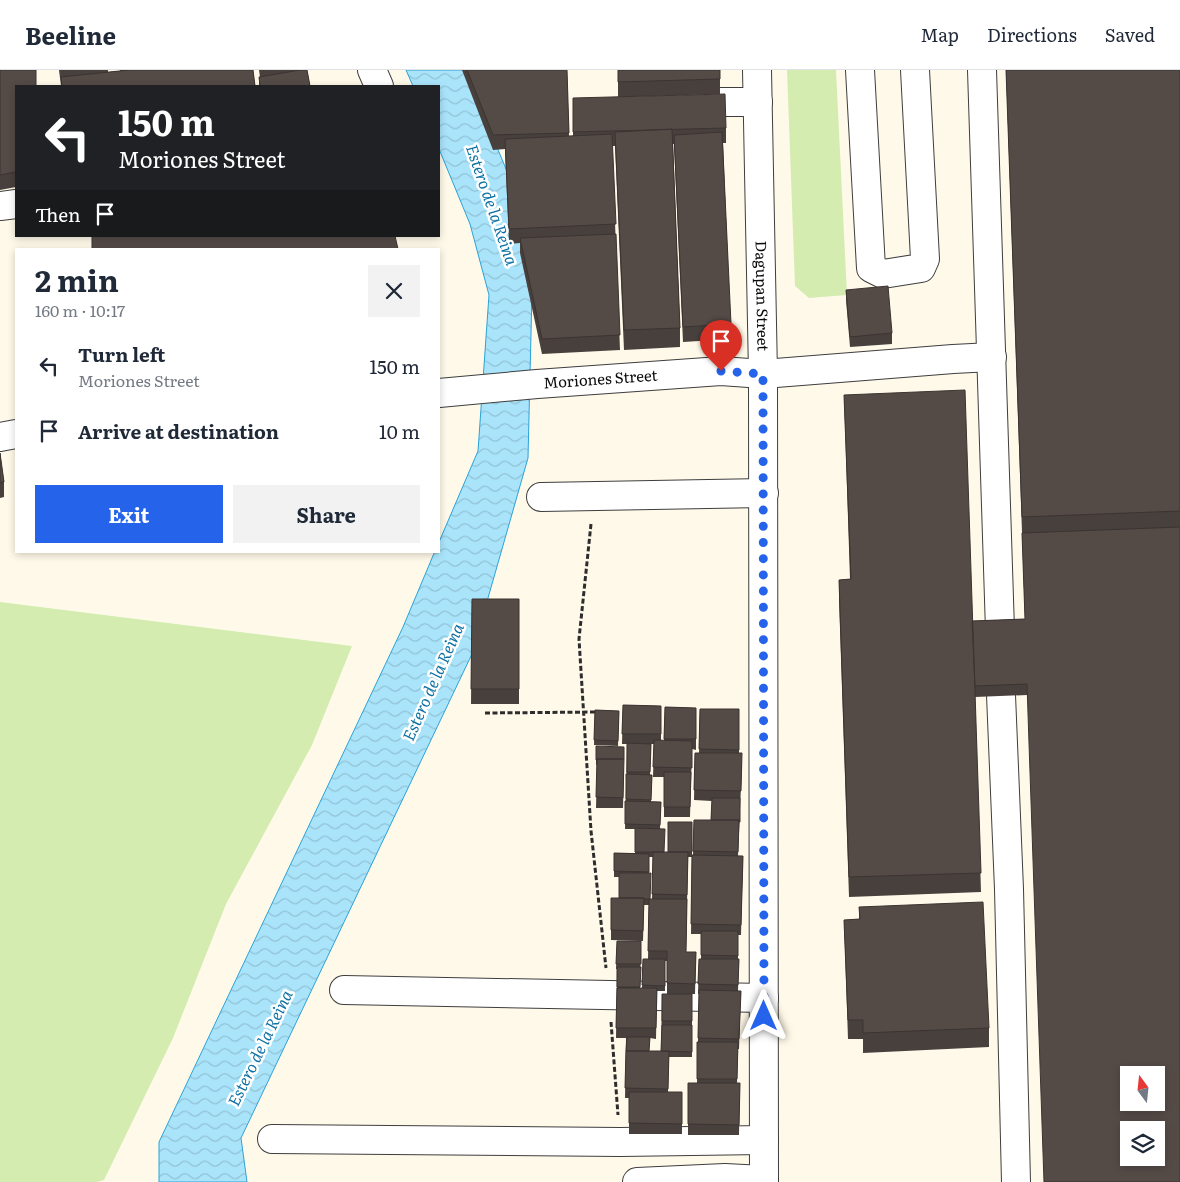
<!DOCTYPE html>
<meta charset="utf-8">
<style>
:root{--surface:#fff;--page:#f2f2f3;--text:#1f2937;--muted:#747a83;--line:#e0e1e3;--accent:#2563eb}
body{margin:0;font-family:Literata,serif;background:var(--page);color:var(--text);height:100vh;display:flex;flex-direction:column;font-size:19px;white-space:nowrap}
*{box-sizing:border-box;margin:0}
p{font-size:16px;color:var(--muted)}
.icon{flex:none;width:28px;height:28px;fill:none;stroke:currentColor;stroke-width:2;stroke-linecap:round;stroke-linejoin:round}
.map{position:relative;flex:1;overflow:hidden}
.drawer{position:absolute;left:15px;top:178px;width:425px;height:305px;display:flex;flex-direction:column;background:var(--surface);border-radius:0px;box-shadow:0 2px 8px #0003}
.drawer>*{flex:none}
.guide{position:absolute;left:15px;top:15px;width:425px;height:152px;border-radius:0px;box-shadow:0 2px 8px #0003;background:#202124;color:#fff;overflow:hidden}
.needle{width:32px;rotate:345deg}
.controls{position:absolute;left:1120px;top:996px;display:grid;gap:10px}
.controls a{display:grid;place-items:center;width:45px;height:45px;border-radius:0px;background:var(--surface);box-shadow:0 2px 8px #0003;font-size:25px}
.pin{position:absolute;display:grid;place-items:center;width:42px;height:42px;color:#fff;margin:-51px -21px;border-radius:50% 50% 50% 0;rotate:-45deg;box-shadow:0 0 5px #0007}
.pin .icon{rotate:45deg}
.me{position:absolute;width:55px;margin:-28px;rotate:0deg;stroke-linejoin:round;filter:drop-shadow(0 0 4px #0008)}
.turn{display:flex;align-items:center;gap:18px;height:105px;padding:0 20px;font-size:22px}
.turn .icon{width:65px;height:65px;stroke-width:2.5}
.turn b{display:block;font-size:35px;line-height:42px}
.then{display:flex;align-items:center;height:48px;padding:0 20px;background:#0003;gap:10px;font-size:19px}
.round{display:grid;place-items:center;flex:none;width:52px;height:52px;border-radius:0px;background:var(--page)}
.summary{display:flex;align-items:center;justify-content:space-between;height:85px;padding:0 20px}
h1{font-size:30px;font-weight:700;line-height:38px}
.action{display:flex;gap:10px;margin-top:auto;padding:10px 20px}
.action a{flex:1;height:58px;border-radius:0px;background:var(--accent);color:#fff;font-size:20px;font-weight:700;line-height:58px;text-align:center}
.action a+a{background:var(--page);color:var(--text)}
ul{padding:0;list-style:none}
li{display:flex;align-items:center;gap:15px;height:65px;padding:0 20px}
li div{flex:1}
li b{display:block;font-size:19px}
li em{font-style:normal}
header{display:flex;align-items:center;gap:30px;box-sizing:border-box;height:70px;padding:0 25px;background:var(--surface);border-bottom:1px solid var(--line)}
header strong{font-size:24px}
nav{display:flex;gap:28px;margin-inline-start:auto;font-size:18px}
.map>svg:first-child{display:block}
</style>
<header>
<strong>Beeline</strong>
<nav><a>Map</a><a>Directions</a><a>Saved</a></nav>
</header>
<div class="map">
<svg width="1180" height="1112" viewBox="0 0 1180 1112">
<defs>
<pattern id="water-waves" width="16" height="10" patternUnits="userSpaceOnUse" patternTransform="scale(1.25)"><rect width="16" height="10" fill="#aae4fb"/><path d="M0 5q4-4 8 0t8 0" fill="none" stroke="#91c2d6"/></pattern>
</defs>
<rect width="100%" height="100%" fill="#fff9e9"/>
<path fill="#d5ecb0" d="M 787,0 L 836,0 L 847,225 L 809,228 L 795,216 Z
M 0,532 L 352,576 L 312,675 L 226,834 L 173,968 L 104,1110 L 97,1112 L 0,1112 Z"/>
<path fill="url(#water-waves)" stroke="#2ba3d7" d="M 406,0 L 465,0 L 523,140 L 532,222 L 528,388 L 472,584 L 241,1068 L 247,1112 L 159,1112 L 159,1072 L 403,557 L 435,481 L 439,481 L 439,472 L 478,381 L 489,225 L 470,154 L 439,79 L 439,16 L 413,16 Z"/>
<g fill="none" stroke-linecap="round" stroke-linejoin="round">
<g stroke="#3e3e3e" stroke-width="30">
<g id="minor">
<path d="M 372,0 L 379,16"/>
<path id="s1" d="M 757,0 L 763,304 L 764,1112"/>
<path d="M 860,0 L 871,198 L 883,204 L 921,198 L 925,189 L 915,0"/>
<path d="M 982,0 L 1000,560"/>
<path d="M 687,32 L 758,32"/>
<path d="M 0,136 L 16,134"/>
<path id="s2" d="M 439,323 L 537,314 L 721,301 L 763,304 L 953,289 L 992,287"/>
<path d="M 0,367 L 16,364"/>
<path d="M 541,427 L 764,423"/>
<path d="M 1001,625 L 1009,819 L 1016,1112"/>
<path d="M 344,920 L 764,928"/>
<path d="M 272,1069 L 620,1072 L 764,1070"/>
<path d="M 637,1112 L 725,1108 L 764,1110"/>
</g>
</g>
<path stroke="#2d2d2d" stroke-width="3" stroke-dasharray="5 2.5" stroke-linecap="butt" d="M 591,454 L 579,569 L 591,761 L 606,898
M 485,643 L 599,642
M 611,952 L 618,1045"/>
<use href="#minor" stroke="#fff" stroke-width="28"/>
</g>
<path fill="#48403d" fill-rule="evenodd" d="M 0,0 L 16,16 L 16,117 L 0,120 Z
M 59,0 L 108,0 L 108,2 L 120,1 L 120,0 L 253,0 L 255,16 L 61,16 Z
M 259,0 L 307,0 L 310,16 L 259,16 L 259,7 L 260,7 Z
M 462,0 L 567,0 L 569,66 L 573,66 L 573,28 L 726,58 L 726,73 L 723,73 L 731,269 L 683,272 L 674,74 L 673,74 L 680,258 L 680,277 L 624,280 L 615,76 L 612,76 L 620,280 L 542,284 L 520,183 L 520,173 L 509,174 L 505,79 L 493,80 Z
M 618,0 L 720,0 L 720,24 L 618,27 Z
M 1006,0 L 1180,0 L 1180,1112 L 1027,625 L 975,627 L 981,822 L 849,827 L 839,529 L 839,510 L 850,509 L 844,325 L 972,551 L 1025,549 Z
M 846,220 L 892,263 L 892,274 L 850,277 L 846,230 Z
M 0,383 L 4,412 L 4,427 L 0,428 Z
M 472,529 L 519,529 L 519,634 L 471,634 Z
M 623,635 L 661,636 L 661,671 L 664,671 L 665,637 L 696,638 L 696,680 L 692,679 L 690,747 L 664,747 L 664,707 L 653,707 L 654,674 L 651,674 L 650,705 L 652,705 L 651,732 L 661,732 L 660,759 L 664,782 L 668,782 L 692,752 L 692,787 L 688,787 L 686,882 L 696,882 L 695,924 L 692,924 L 692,987 L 669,987 L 668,1022 L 682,1022 L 682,1064 L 629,1064 L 629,1028 L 625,1028 L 626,968 L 616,968 L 617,899 L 616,899 L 617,871 L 641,871 L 640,918 L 642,918 L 643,889 L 648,889 L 649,835 L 644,835 L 643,871 L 611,870 L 611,828 L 619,828 L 619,807 L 614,807 L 614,783 L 635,783 L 635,759 L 625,759 L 627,674 L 622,674 ZM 649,787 L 653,787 L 652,829 L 650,829 L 649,803 ZM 665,891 L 667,891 L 667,924 L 662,924 L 661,981 L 649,981 L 650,968 L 656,969 L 657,921 L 665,921 Z
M 700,639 L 739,639 L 739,683 L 742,693 L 738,786 L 743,786 L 741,865 L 738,865 L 738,889 L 739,889 L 738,921 L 741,921 L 739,979 L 738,979 L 737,1013 L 740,1013 L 739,1065 L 688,1065 L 688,1013 L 697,1013 L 699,924 L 698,924 L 699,889 L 701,889 L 701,864 L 691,864 L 692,785 L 693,785 L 694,750 L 711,750 L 712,731 L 694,730 L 695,683 L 699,683 Z
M 595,640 L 619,641 L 618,676 L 594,675 Z
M 596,676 L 624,699 L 623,738 L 596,738 L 597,695 L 596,695 Z
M 859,837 L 989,958 L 989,977 L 863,983 L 863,969 L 848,969 L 844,850 L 859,849 Z"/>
<path fill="#544b47" stroke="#3b3432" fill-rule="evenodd" d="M 0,0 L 36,0 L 36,16 L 16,16 L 16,102 L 0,105 Z
M 129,0 L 253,0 L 255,16 L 62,16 L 61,7 Z
M 300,0 L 307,0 L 310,16 L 260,16 L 259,7 Z
M 467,0 L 567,0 L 569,63 L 493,65 Z
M 618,0 L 720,0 L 720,9 L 618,12 Z
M 1006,0 L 1180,0 L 1180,441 L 1022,447 Z
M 725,24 L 726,58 L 573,62 L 573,28 Z
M 672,59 L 680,258 L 624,260 L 615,62 Z
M 722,62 L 731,254 L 683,257 L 674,65 Z
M 612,64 L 616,154 L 509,159 L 505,69 Z
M 616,164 L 620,265 L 542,269 L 520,168 Z
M 92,166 L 395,166 L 398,179 L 92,179 Z
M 888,216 L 892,263 L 850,267 L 846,220 Z
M 965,320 L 981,803 L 849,807 L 839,510 L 851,509 L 844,325 Z
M 0,383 L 4,412 L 0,413 Z
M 1180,457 L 1180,1112 L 1044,1112 L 1027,614 L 975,616 L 972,551 L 1025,549 L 1022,463 ZM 1129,1005 L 1156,1005 L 1156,1032 L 1129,1032 ZM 1129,1060 L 1156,1060 L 1156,1088 L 1129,1088 Z
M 472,529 L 519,529 L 519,619 L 471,619 Z
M 623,635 L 661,636 L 661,664 L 622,664 Z
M 665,637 L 696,638 L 696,669 L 664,669 Z
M 700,639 L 739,639 L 739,680 L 699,679 Z
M 595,640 L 619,641 L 618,671 L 594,670 Z
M 654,670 L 692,671 L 692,698 L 653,697 Z
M 627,673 L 651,674 L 650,702 L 627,702 Z
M 596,676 L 624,677 L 624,689 L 597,689 L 597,690 L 596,690 Z
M 695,683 L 742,683 L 741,721 L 694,720 Z
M 597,689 L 624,689 L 623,728 L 596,727 Z
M 664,702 L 691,702 L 690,737 L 664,737 Z
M 626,704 L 652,705 L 651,730 L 626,729 Z
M 712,728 L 740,728 L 740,752 L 739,752 L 739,750 L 711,750 Z
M 625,731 L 661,732 L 660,755 L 625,754 Z
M 694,750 L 739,750 L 738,782 L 693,781 Z
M 668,752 L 692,752 L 692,782 L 668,782 Z
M 635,758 L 665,759 L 664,782 L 635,782 Z
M 653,782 L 688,782 L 687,825 L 652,824 Z
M 614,783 L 649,784 L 649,802 L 614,801 Z
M 692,785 L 743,786 L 741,855 L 691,854 Z
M 619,803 L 651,803 L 650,829 L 644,829 L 644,828 L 619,828 Z
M 611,828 L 644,828 L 643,861 L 611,860 Z
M 649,829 L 687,829 L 686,882 L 696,882 L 695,914 L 667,913 L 667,881 L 648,881 Z
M 983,832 L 989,958 L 863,963 L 863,950 L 848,950 L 844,850 L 860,849 L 859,837 Z
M 701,861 L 738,861 L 738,886 L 701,885 Z
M 617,871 L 641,871 L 641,894 L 616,894 Z
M 643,889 L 665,889 L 665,916 L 642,915 Z
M 699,889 L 739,889 L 738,915 L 698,914 Z
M 617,897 L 641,897 L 640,917 L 617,917 Z
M 617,918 L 657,918 L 656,958 L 616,958 Z
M 699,920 L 741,921 L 739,969 L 698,968 Z
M 662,924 L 692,924 L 692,951 L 662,951 Z
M 662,955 L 692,955 L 692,982 L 661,981 Z
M 627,967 L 650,967 L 649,981 L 626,981 Z
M 697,972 L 738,972 L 737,1009 L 697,1009 Z
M 626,981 L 669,981 L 668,1019 L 625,1018 Z
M 688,1013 L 740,1013 L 739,1055 L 688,1054 Z
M 629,1022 L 682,1022 L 682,1054 L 629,1053 Z"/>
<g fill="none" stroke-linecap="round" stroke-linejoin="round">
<path stroke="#2563eb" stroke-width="9" stroke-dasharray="0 16.2" d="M 721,301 L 763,304 L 764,946"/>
</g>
<g text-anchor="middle" stroke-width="5" stroke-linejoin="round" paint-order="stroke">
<g font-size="15" fill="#0b0b0b" stroke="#fff">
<text dy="5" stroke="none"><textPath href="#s1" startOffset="226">Dagupan Street</textPath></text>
<text dy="5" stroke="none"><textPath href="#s2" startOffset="162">Moriones Street</textPath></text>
</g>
<g font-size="16" font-style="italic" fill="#0d71a5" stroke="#fff">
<text transform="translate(492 135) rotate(71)" y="6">Estero de la Reina</text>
<text transform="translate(433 612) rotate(-66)" y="6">Estero de la Reina</text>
<text transform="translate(260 978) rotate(-64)" y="6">Estero de la Reina</text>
</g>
</g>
</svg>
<div class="controls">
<a><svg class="needle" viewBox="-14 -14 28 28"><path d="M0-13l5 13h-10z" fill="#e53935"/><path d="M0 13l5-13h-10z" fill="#747a83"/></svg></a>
<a><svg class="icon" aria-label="layers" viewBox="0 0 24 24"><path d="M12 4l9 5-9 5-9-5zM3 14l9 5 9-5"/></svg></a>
</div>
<div class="pin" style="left:721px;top:301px;background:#d93025"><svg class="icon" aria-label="arrive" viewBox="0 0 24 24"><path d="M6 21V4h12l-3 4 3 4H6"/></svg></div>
<svg class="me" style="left:764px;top:946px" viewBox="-20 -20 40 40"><path d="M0-17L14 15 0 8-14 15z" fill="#2563eb" stroke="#fff" stroke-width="4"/></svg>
<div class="guide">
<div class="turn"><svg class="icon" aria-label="left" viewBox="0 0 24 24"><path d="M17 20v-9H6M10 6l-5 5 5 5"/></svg><div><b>150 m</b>Moriones Street</div></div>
<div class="then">Then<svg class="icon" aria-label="arrive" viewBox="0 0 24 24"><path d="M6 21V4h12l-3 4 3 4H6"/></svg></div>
</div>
<section class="drawer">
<div class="summary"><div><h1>2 min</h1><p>160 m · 10:17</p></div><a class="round"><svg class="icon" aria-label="close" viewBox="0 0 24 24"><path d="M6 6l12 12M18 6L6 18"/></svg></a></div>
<ul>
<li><svg class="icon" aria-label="left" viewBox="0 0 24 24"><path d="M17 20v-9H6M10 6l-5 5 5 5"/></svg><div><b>Turn left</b><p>Moriones Street</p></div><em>150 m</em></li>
<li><svg class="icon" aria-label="arrive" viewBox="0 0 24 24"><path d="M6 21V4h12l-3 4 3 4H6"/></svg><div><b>Arrive at destination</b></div><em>10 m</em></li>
</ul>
<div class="action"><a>Exit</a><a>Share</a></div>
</section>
</div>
